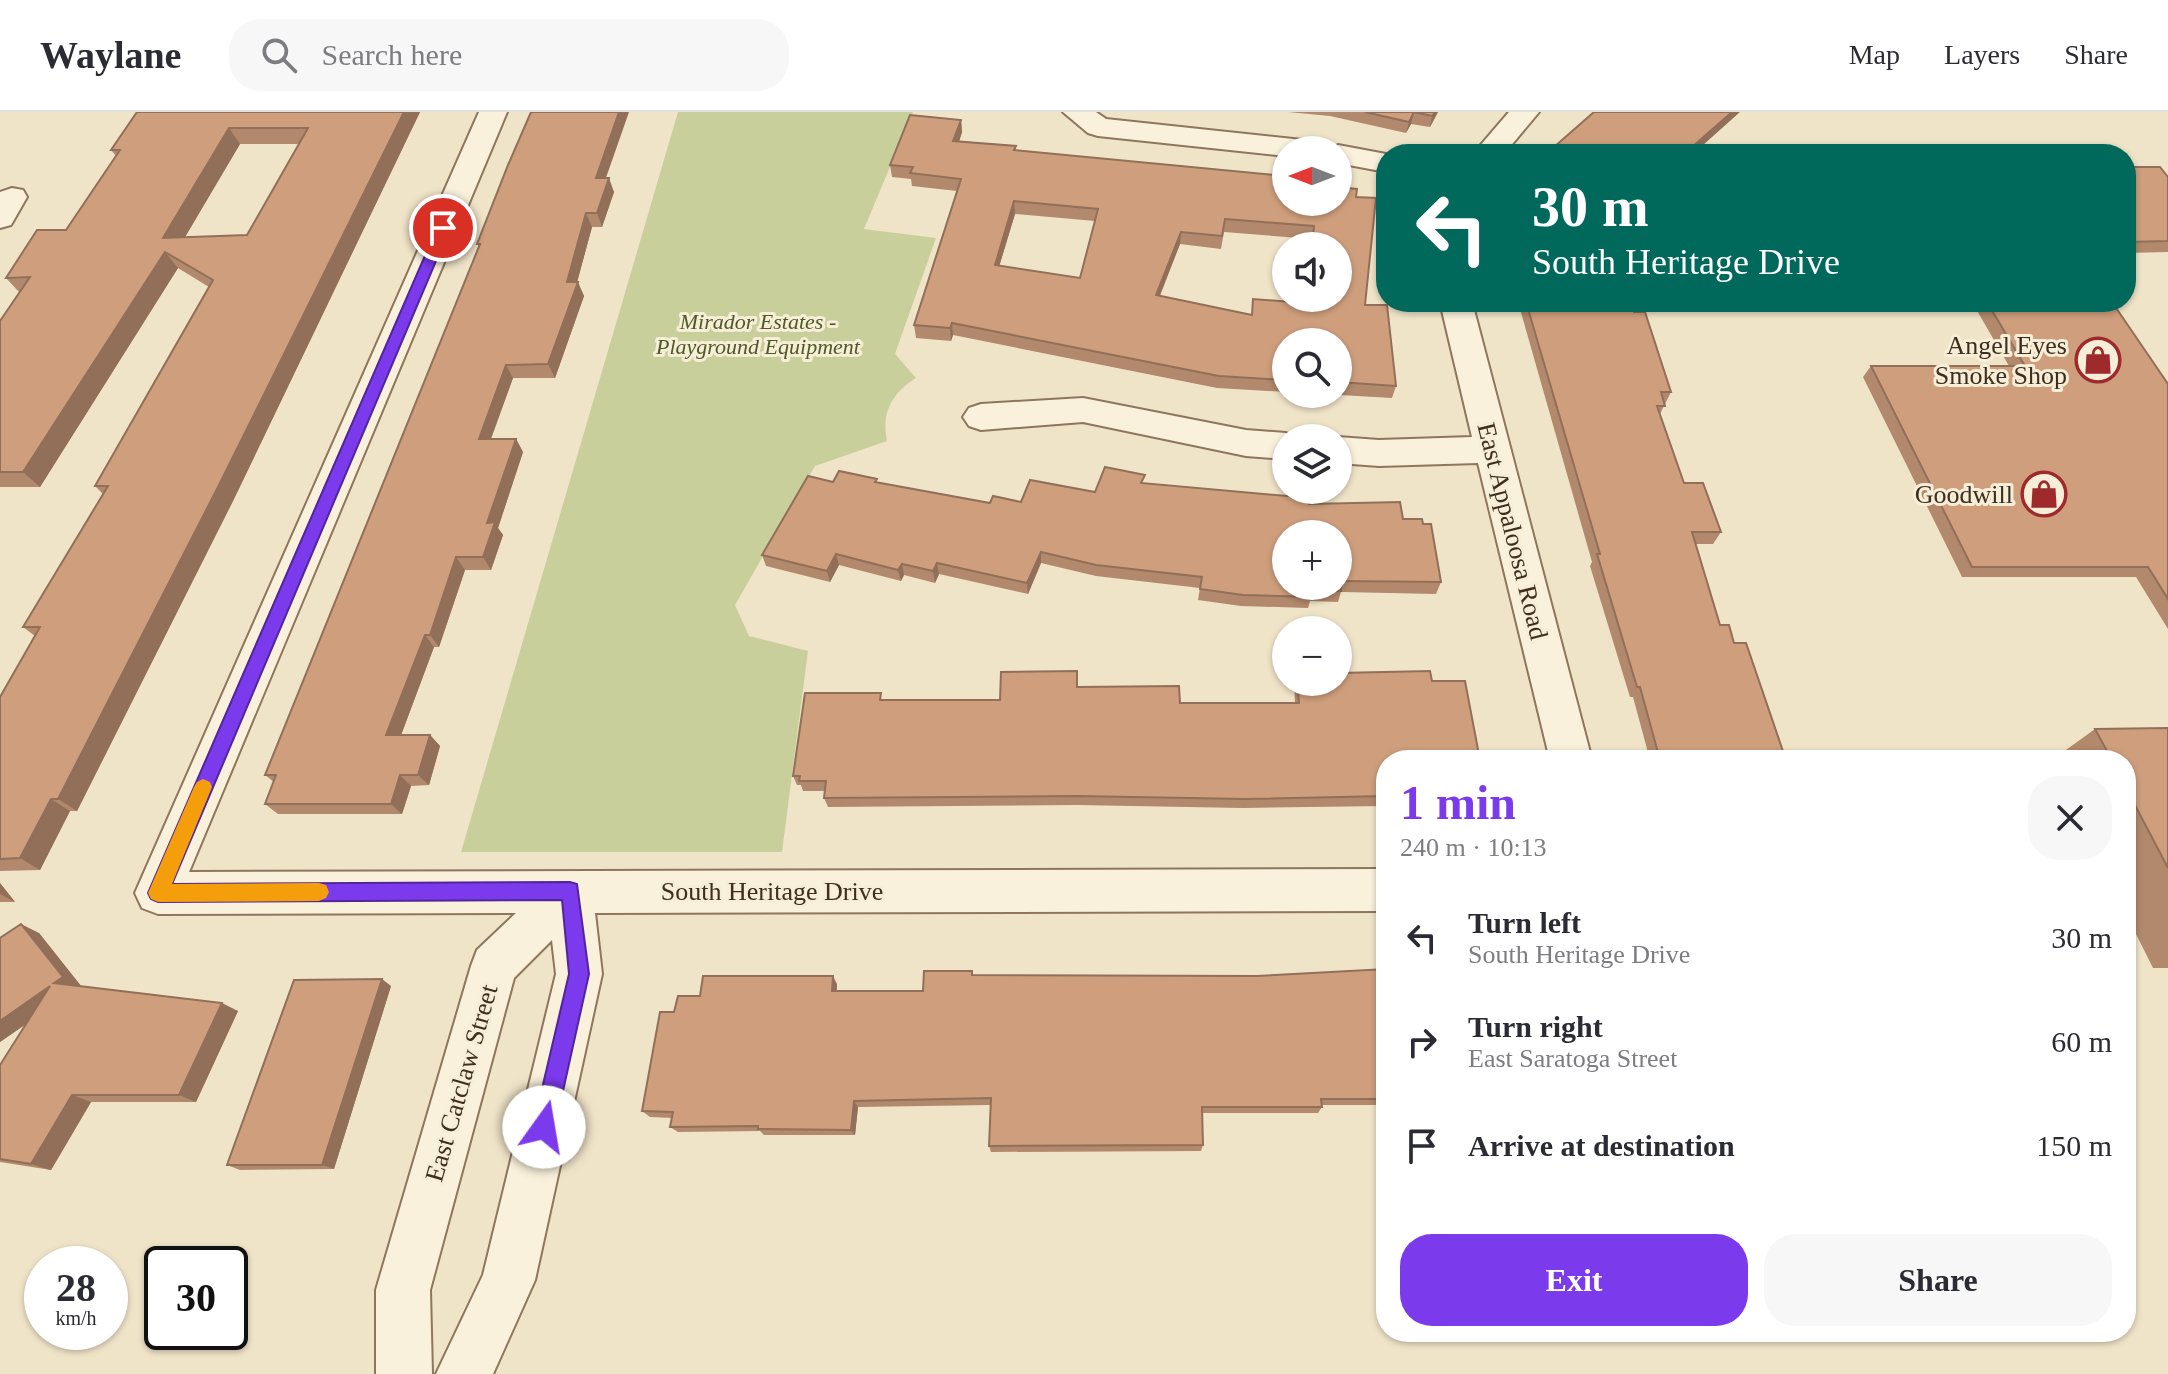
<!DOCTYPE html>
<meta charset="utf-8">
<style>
:root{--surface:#fff;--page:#f7f7f7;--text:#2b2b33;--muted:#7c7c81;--line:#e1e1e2;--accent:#7c3aed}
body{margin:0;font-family:Georgia,serif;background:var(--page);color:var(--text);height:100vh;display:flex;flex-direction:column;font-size:30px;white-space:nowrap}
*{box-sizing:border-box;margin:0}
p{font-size:26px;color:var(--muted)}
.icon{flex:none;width:44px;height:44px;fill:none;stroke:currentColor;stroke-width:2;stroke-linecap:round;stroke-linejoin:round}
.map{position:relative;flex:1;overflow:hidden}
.side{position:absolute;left:1376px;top:638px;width:760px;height:592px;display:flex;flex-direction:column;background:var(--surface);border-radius:32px;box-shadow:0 2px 6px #0004}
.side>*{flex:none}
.guide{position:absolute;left:1376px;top:32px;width:760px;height:168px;border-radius:32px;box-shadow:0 2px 6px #0004;background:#00695c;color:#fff;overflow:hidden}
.needle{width:52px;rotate:270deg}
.tools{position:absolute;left:1272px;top:24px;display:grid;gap:16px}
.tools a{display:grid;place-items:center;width:80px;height:80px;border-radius:50%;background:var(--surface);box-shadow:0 2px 6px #0004;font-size:40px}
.speed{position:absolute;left:24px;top:1134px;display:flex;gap:16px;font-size:40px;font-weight:700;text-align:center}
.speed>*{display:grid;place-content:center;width:104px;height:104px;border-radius:50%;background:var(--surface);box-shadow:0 2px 6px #0004;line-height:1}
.speed small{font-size:20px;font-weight:400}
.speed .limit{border:4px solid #111;border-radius:12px;background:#fff;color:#111}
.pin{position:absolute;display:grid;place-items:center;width:68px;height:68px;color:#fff;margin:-34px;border:4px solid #fff;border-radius:50%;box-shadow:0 2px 8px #0007}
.me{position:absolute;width:88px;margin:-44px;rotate:13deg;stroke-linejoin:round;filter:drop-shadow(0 0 6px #0008)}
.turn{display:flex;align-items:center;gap:28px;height:168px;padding:0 24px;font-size:36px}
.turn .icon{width:104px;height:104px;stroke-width:2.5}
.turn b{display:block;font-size:56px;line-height:68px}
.round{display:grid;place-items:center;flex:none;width:84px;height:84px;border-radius:32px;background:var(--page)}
.overview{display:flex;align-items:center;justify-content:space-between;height:136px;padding:0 24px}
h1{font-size:48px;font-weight:700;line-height:60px;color:var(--accent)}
.primary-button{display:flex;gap:16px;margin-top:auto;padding:16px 24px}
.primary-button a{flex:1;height:92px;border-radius:32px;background:var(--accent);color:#fff;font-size:32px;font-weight:700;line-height:92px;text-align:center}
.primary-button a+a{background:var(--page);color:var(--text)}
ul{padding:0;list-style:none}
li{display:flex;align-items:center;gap:24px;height:104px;padding:0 24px}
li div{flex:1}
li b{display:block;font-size:30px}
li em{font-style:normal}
header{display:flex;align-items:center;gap:48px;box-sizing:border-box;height:112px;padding:0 40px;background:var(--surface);border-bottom:2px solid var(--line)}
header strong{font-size:38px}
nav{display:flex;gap:44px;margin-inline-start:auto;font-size:28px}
.search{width:560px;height:72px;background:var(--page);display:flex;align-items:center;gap:20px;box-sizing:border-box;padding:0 28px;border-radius:32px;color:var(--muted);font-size:30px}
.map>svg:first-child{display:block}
</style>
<header>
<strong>Waylane</strong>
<div class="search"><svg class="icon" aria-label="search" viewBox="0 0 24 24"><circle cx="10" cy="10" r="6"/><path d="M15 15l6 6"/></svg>Search here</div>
<nav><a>Map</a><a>Layers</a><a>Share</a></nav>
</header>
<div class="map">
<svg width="2168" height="1262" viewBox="0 0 2168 1262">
<rect width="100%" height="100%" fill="#f0e4c8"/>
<path fill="#c9cf9b" d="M 678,0 L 913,0 L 864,117 L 936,126 L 895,242 L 916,266 C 892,281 881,301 887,329 L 815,354 L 735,493 L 749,524 L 808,539 L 782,740 L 461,740 Z"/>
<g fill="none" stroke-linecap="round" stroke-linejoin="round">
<g stroke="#8d765c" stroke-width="4">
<path id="street" d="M 479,0 L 507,0 L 189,760 L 1386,757 L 1386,799 L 595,801 L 602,862 L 535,1168 L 493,1262 L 436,1262 L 483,1163 L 556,862 L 552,828 L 514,866 L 430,1178 L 432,1262 L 376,1262 L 376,1178 L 471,854 L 477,838 L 516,801 L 158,802 L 142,796 L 135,781 Z
M 1063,0 L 1096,0 L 1106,7 L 1312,29 L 1322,32 L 1326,38 L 1338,33 L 1386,42 L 1386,60 L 1338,51 L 1338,38 L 1286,38 L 1286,44 L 1098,24 L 1088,21 Z
M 1509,0 L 1539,0 L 1504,42 L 1473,42 Z
M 12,76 L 23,78 L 27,85 L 11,113 L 0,116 L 0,80 Z
M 1440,190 L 1472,190 L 1592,648 L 1550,648 L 1478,351 L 1379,354 L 1338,351 L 1338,326 L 1335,326 L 1338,325 L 1379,328 L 1472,325 Z
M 1083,286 L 1246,318 L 1286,321 L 1299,326 L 1286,326 L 1286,347 L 1246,344 L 1083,310 L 981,318 L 969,314 L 963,305 L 969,296 L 981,292 Z"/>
</g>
<use href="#street" fill="#faf1dc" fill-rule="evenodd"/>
</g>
<path fill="#b2896c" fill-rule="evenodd" d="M 137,0 L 420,0 L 233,389 L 77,699 L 70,699 L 40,758 L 0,759 L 0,585 L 35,524 L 23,515 L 103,382 L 95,374 L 209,175 L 178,156 L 40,375 L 0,375 L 0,209 L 20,181 L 6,166 L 66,118 L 116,44 L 111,38 ZM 240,32 L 299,32 L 247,123 L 185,125 Z
M 1288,0 L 1438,0 L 1430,15 L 1411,12 L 1406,21 L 1330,4 Z
M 961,8 L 962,20 L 959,30 L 1016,34 L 1016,38 L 1286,90 L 1356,85 L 1365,193 L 1396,274 L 1392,286 L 1322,282 L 1338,282 L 1338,230 L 1286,230 L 1286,280 L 1217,276 L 953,223 L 951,229 L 916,226 L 914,213 L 957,79 L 912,74 L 911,67 L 892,65 L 890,53 ZM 1015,102 L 1095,109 L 1080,166 L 999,154 ZM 1224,120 L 1312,127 L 1311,134 L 1338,134 L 1338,186 L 1305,186 L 1305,191 L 1251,203 L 1160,184 L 1180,132 L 1221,137 Z
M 2126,55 L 2168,65 L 2168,140 L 2126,141 Z
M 606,66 L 614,80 L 602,115 L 592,115 L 577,170 L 584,184 L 555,266 L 513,266 L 491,327 L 516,327 L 523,340 L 498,416 L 503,423 L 491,458 L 465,458 L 439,535 L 434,535 L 401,623 L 430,623 L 440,634 L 429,673 L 411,674 L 402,702 L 278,702 L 265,692 L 274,670 L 265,663 L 479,135 L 477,132 Z
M 1518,190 L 1631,190 L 1634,200 L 1671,280 L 1660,302 L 1684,371 L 1721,420 L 1713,432 L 1696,432 L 1720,513 L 1734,531 L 1786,648 L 1650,648 L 1633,585 L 1630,585 L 1590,454 L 1592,450 Z
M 1972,190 L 2112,190 L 2168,272 L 2168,517 L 2136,465 L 1962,465 L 1863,265 L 1871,254 L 2009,254 Z
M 833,370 L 878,371 L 990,391 L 1021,390 L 1095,380 L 1144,371 L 1309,392 L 1403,407 L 1441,470 L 1436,482 L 1341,480 L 1338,490 L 1310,489 L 1308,496 L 1241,494 L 1198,488 L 1200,476 L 1096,464 L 1041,451 L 1028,482 L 939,462 L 935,471 L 904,463 L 901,469 L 839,453 L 830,470 L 766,454 L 762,443 Z
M 1294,570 L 1338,570 L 1386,648 L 1386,694 L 1243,696 L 1077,693 L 828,695 L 824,686 L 825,679 L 803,679 L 801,673 L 797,673 L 793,664 L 883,588 L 1000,588 L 1077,575 L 1180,591 L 1295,591 Z
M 2168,616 L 2168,856 L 2153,856 L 2126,802 L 2126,648 L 2052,648 L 2095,617 Z
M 0,771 L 15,790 L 0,790 Z
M 39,821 L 81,874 L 80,874 L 238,899 L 196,990 L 91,990 L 51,1058 L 0,1050 L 0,953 L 26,912 L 0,930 L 0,826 Z
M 1386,857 L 1386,993 L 1322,993 L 1322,995 L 1318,1001 L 1202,1001 L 1203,1033 L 1201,1039 L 991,1040 L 989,1034 L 991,993 L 858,995 L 855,1023 L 764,1023 L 760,1019 L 678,1020 L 670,1015 L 672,1006 L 650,1005 L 642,999 L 674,900 L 700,884 L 837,872 L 837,879 L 923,879 L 973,863 L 1256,864 Z
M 391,874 L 334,1057 L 240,1058 L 227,1053 Z"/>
<path fill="#916f58" d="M 404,0 L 420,0 L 233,389 L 77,699 L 58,687 Z
M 619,0 L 629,0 L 601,80 L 596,66 Z
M 1414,0 L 1411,12 L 1406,21 L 1409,10 Z
M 1435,0 L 1438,0 L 1430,15 L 1432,4 Z
M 1732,0 L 1740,0 L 1693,42 L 1684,42 Z
M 961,8 L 962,20 L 955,42 L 953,29 Z
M 229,16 L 240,32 L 175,142 L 163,126 Z
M 609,66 L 614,80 L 602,115 L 597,101 Z
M 1014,89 L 1015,102 L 996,165 L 995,153 Z
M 586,101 L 592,115 L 575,178 L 578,170 L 584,184 L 555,266 L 548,252 L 567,170 Z
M 1181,120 L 1180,132 L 1155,195 L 1156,183 Z
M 165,140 L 178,156 L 40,375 L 23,360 Z
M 952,211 L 953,223 L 951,229 L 950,216 Z
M 506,253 L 513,266 L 486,340 L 479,327 Z
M 516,327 L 523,340 L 498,416 L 503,423 L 491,458 L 483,445 L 487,411 Z
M 1041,440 L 1041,451 L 1028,482 L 1027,471 Z
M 836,442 L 839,453 L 830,470 L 827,459 Z
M 456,445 L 465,458 L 439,535 L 430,523 Z
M 937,451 L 939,462 L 935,471 L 933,459 Z
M 902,452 L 904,463 L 901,469 L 898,458 Z
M 425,523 L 434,535 L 397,634 L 386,623 Z
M 430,623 L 440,634 L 429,673 L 418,663 Z
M 400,663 L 411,674 L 402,702 L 391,692 Z
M 51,687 L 70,699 L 40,758 L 20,746 Z
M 0,771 L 15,790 L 0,782 Z
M 21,812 L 39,821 L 81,874 L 72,880 L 54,871 Z
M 833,864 L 837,872 L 836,887 L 832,879 Z
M 382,867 L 391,874 L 334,1057 L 322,1053 Z
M 50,874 L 68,883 L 0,930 L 0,909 Z
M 222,891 L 238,899 L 196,990 L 179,983 Z
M 72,983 L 91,990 L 51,1058 L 31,1052 Z
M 854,989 L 858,995 L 855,1023 L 851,1018 Z"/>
<path fill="#cf9f7d" stroke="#916f58" stroke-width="2" fill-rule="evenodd" d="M 137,0 L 404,0 L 219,373 L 58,687 L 51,687 L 20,746 L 0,747 L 0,585 L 40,515 L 23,515 L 108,374 L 95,374 L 213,168 L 165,140 L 23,360 L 0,360 L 0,209 L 30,165 L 6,166 L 37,118 L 66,118 L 120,38 L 111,38 ZM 229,16 L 308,16 L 247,123 L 163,126 Z
M 531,0 L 619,0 L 596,66 L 609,66 L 597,101 L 586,101 L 567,170 L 578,170 L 548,252 L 506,253 L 479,327 L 516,327 L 487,411 L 495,410 L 483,445 L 456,445 L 430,523 L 425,523 L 386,623 L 430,623 L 418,663 L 400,663 L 391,692 L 265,692 L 276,663 L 265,663 L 480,132 L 477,132 L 508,53 Z
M 1365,0 L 1435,0 L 1432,4 L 1414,0 L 1409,10 Z
M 1594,0 L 1732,0 L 1684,42 L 1546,42 Z
M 910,3 L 961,8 L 953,29 L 1016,34 L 1014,38 L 1286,64 L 1286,90 L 1338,90 L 1338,75 L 1357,77 L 1356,85 L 1376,86 L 1365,193 L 1387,193 L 1396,274 L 1338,270 L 1338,230 L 1286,230 L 1286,268 L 1219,264 L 952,211 L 950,216 L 914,213 L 961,67 L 910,61 L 913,55 L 890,53 ZM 1014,89 L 1098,97 L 1080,166 L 995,153 ZM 1225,107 L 1314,114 L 1312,134 L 1338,134 L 1338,186 L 1306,186 L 1306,191 L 1253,187 L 1252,203 L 1156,183 L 1181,120 L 1222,124 Z
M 2126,55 L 2160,55 L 2168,65 L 2168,129 L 2126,130 Z
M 1526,190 L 1631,190 L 1634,200 L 1645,200 L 1671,280 L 1661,280 L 1665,294 L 1657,294 L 1684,371 L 1703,371 L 1721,420 L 1692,420 L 1720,513 L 1729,513 L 1734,531 L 1746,531 L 1786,648 L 1660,648 L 1640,575 L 1637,575 L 1597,442 L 1600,442 Z
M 1987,190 L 2112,190 L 2168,272 L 2168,487 L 2148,455 L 1972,455 L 1871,254 L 2025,254 Z
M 1105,355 L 1145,363 L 1141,371 L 1309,386 L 1309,392 L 1400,390 L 1403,407 L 1422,407 L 1423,412 L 1431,412 L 1441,470 L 1341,469 L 1341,479 L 1311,478 L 1311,485 L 1243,483 L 1200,477 L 1202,465 L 1096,453 L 1041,440 L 1027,471 L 937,451 L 933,459 L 902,452 L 898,458 L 836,442 L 827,459 L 762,443 L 808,364 L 833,370 L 839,359 L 877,367 L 875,370 L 990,391 L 993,384 L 1021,390 L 1030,368 L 1095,380 ZM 1286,422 L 1338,422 L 1338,474 L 1286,474 Z
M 1077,559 L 1077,575 L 1179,574 L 1180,591 L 1299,591 L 1297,570 L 1338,570 L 1338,561 L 1430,559 L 1432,569 L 1465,569 L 1480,648 L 1386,648 L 1386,684 L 1245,687 L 1077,684 L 824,686 L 826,669 L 799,669 L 800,664 L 793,664 L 805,581 L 881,581 L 880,588 L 1000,588 L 1001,560 Z
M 2168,616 L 2168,756 L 2126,676 L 2126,648 L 2112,648 L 2095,617 Z
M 21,812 L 63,865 L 54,871 L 222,891 L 179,983 L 72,983 L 31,1052 L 0,1047 L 0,953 L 50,874 L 0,909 L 0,826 Z
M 1386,857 L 1386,987 L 1321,987 L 1322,995 L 1202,995 L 1203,1033 L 989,1034 L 991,986 L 854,989 L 851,1018 L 758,1017 L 758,1014 L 670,1015 L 673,1000 L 642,999 L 660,900 L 674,900 L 678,884 L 700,884 L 703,864 L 833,864 L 832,879 L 923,879 L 924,859 L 972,859 L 972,863 L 1256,864 Z
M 382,867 L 322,1053 L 227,1053 L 294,868 Z"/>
<path fill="#7c3aed" stroke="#51269a" stroke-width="2" d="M 443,111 L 450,116 L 172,772 L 570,770 L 577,772 L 589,862 L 555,1015 L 551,1023 L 544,1026 L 536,1023 L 533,1015 L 569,862 L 562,788 L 158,790 L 151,787 L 148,781 L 437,116 Z"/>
<path fill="#f59e0b" d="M 203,667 L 210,670 L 212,675 L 172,772 L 319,771 L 326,773 L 329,780 L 326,786 L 319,789 L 158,790 L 151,787 L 148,781 L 194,675 L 197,670 Z"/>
<defs>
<g id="shop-ring" transform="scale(2.3)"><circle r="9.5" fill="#f7eed8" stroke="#9e2a2b" stroke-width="1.5"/><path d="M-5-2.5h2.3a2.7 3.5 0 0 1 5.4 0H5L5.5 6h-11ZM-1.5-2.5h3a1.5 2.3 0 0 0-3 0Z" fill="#9e2a2b"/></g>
</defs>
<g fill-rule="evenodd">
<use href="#shop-ring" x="2098" y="248"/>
<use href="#shop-ring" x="2044" y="382"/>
</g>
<g text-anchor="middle" stroke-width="6" stroke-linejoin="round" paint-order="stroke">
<g font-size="22" font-style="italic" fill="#4d5a26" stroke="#f7eed8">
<text x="758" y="217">Mirador Estates -<tspan x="758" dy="25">Playground Equipment</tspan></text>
</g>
<g font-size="26" fill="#3d2e20" stroke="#f7eed8" text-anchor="end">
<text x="2067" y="242">Angel Eyes<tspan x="2067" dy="30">Smoke Shop</tspan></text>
<text x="2013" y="391">Goodwill</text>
</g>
<g font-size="26" fill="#3d2e20" stroke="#f7eed8">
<text transform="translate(1513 419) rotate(76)" y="9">East Appaloosa Road</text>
<text x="772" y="788">South Heritage Drive</text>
<text transform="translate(461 971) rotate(-74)" y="9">East Catclaw Street</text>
</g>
</g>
</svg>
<div class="tools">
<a><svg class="needle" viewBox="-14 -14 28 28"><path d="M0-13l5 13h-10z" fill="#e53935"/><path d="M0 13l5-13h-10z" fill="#7c7c81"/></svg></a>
<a><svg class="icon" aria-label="sound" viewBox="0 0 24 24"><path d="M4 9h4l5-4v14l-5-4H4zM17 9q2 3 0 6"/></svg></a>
<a><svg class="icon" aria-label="search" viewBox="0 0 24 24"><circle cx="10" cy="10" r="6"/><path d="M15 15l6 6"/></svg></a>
<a><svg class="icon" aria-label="layers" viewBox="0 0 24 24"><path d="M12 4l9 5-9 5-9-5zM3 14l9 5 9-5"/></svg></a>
<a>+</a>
<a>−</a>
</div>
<div class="speed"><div>28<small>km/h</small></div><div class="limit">30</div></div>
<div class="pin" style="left:443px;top:116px;background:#d93025"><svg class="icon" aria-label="arrive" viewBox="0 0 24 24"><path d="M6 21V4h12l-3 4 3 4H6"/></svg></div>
<svg class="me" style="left:544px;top:1015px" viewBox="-20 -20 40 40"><circle r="19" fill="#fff"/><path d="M0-13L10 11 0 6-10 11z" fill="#7c3aed"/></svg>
<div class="guide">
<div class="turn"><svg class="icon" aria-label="left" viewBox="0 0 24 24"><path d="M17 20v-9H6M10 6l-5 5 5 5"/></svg><div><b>30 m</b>South Heritage Drive</div></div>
</div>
<section class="side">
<div class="overview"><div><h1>1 min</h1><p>240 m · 10:13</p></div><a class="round"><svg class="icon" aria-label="close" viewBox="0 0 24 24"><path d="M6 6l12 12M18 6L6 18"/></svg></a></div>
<ul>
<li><svg class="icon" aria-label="left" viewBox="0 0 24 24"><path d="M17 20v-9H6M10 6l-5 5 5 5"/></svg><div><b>Turn left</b><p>South Heritage Drive</p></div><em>30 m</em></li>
<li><svg class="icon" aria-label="right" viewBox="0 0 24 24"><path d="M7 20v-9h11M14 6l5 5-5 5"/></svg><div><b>Turn right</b><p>East Saratoga Street</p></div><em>60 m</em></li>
<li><svg class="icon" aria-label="arrive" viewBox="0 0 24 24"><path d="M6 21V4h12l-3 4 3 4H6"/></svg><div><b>Arrive at destination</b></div><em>150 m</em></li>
</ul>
<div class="primary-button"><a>Exit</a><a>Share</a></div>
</section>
</div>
